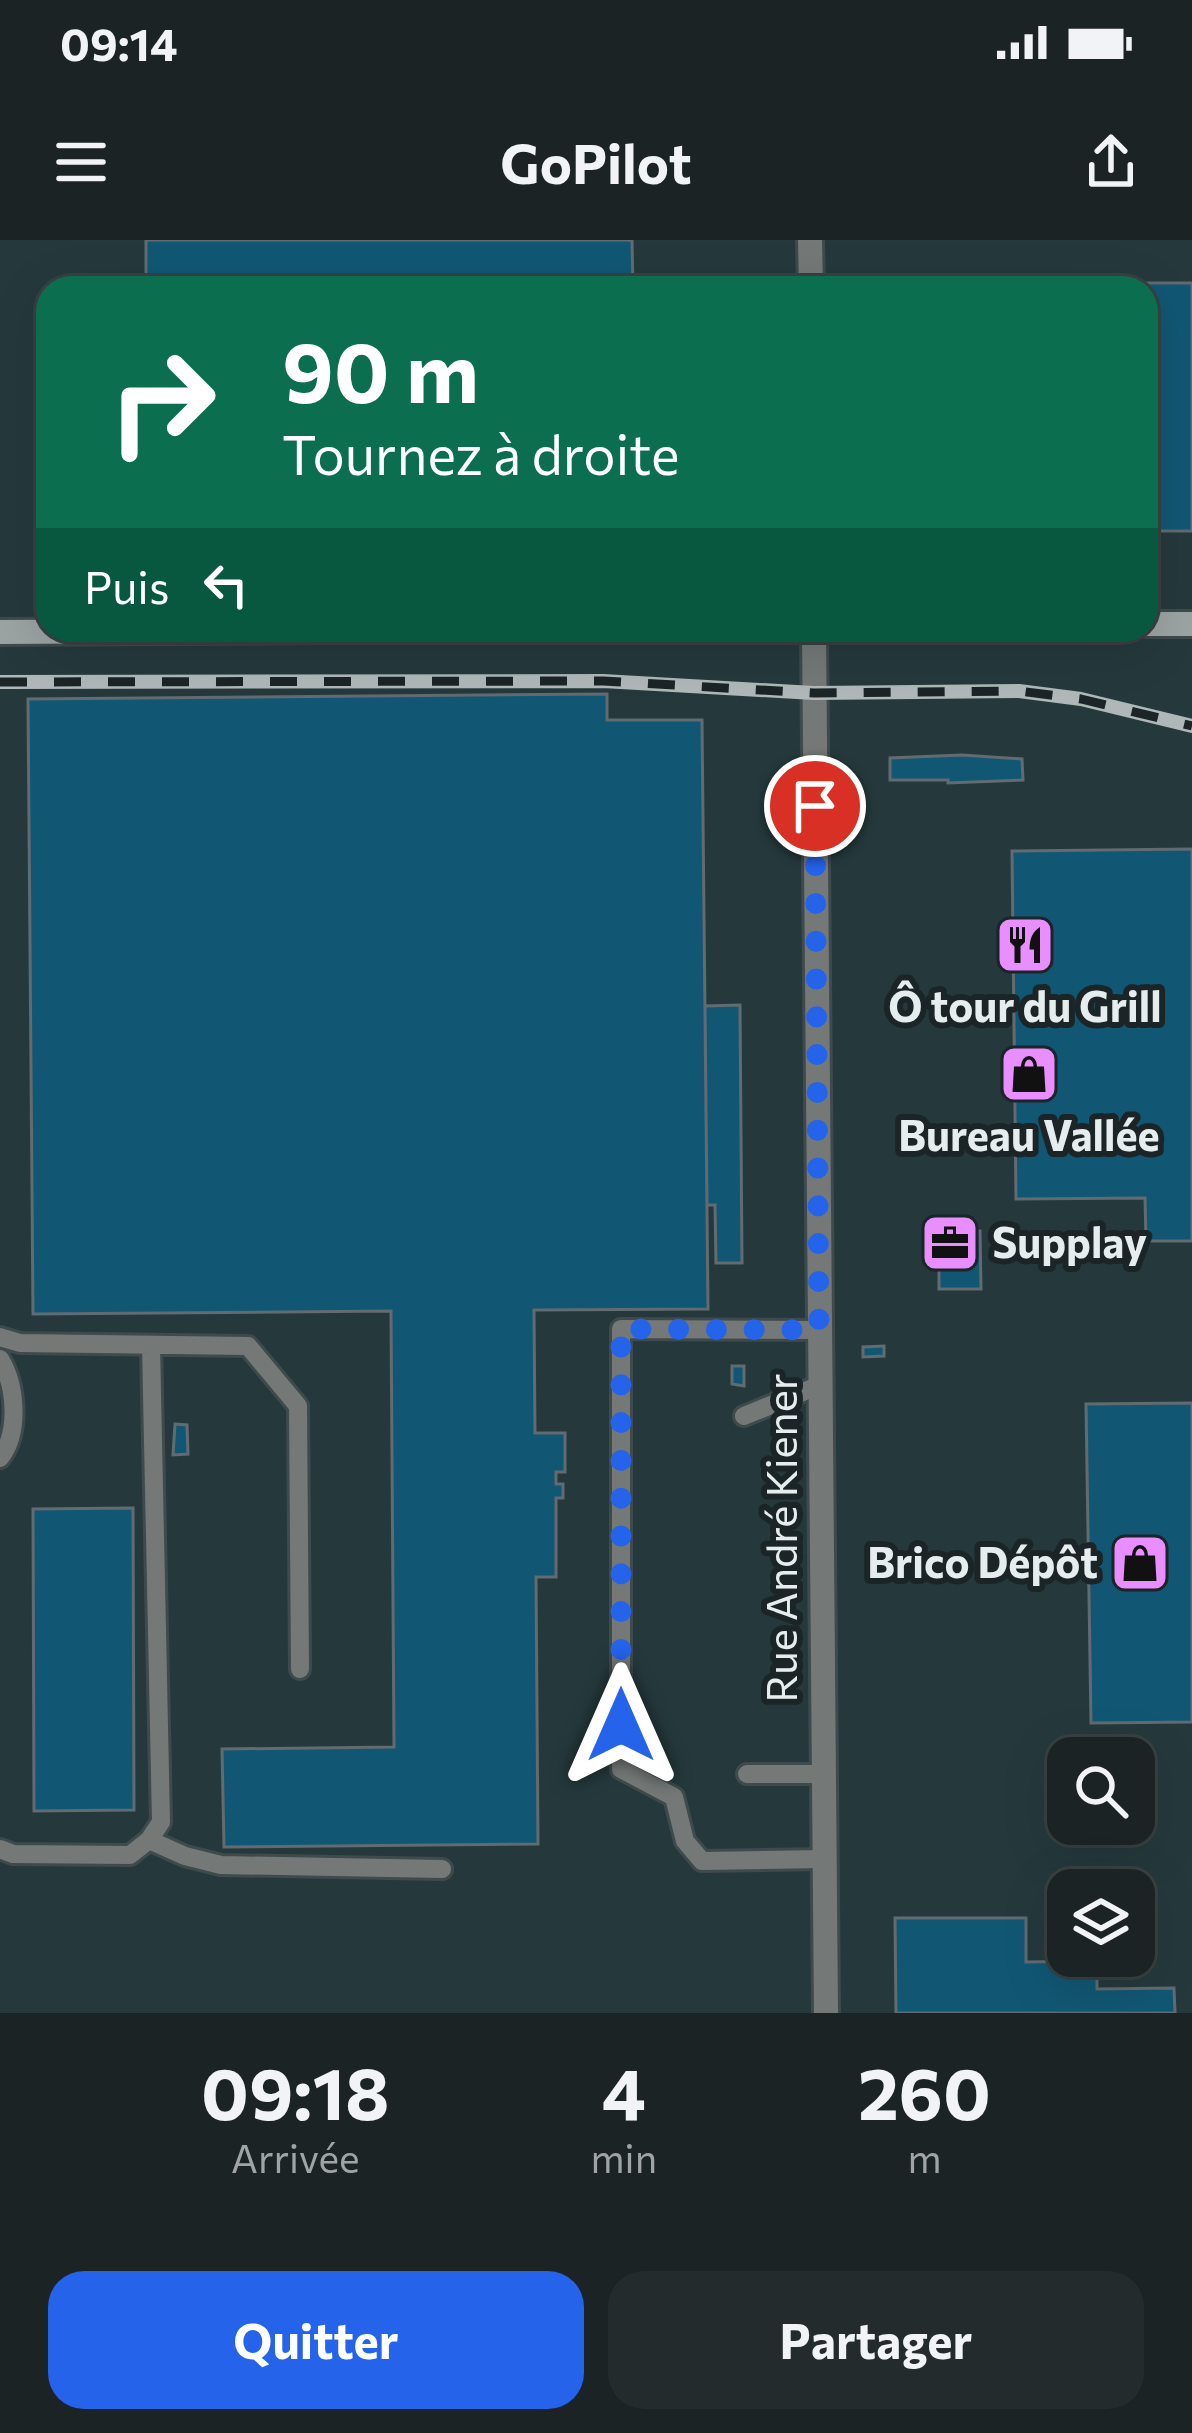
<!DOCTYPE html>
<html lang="fr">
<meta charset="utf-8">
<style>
:root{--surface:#1b2325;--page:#242b2d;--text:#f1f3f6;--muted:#a0a4a7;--line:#394042;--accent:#2563eb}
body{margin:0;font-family:Commissioner,sans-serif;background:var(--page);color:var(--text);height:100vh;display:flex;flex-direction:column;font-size:45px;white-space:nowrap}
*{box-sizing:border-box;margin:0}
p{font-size:39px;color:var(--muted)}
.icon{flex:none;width:66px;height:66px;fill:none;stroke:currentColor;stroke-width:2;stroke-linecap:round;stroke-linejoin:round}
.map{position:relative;height:1773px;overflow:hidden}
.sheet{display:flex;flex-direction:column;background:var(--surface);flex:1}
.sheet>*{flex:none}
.hud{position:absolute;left:36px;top:36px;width:1122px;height:366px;border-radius:36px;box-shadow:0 12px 48px #0002,0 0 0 3px var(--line);background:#0b6e4f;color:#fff;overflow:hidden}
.fabs{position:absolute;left:1047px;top:1497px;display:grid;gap:24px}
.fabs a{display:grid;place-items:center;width:108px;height:108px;border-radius:24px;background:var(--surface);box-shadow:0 12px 48px #0002,0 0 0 3px var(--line);font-size:60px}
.pin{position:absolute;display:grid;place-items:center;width:102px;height:102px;color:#fff;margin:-51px;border:6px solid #fff;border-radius:50%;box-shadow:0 3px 12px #0007}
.me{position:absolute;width:132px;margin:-66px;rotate:0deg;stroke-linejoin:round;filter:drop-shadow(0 0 9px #0008)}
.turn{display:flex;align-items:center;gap:42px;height:252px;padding:0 48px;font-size:54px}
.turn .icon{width:156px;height:156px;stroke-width:2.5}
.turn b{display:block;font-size:84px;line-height:102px}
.then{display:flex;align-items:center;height:114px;padding:0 48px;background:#0003;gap:24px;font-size:45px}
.eta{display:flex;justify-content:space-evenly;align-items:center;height:204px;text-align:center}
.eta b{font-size:72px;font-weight:700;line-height:84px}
.action{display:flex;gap:24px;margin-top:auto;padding:24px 48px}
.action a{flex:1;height:138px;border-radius:36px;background:var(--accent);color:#fff;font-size:48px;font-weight:700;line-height:138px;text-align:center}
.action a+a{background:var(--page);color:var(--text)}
.status{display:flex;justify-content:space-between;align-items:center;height:84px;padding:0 60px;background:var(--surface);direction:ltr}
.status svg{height:33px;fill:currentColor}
header{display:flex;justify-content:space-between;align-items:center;height:156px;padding:0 48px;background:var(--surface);font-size:54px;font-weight:700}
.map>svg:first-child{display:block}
</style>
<div class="status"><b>09:14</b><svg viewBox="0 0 49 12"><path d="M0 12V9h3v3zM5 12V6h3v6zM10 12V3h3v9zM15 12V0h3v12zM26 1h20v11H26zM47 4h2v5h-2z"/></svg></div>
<header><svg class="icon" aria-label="menu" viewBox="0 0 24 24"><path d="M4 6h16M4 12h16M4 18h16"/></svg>GoPilot<svg class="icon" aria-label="share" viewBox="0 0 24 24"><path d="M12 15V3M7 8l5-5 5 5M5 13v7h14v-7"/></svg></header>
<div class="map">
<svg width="1192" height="1773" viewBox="0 0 1192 1773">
<rect width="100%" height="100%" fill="#242f31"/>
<path fill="#25393c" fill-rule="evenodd" d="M 0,0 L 1192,0 L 1192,1773 L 0,1773 ZM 48,48 L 1146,48 L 1146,390 L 48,390 ZM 1068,1518 L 1134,1518 L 1134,1584 L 1068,1584 ZM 1068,1650 L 1134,1650 L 1134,1716 L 1068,1716 Z"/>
<path fill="#115774" stroke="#616b71" stroke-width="3" d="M 146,0 L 632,0 L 633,48 L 146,48 Z
M 917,43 L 1192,43 L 1192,291 L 1146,291 L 1146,48 L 918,48 Z
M 607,454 L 607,480 L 702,480 L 708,1069 L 534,1070 L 535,1193 L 565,1193 L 565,1232 L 556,1232 L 556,1244 L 563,1244 L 563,1258 L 556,1258 L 556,1337 L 536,1337 L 538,1604 L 224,1607 L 222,1509 L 394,1507 L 391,1071 L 33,1074 L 28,459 Z
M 962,515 L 1022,519 L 1023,540 L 948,543 L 948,540 L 890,540 L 890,518 Z
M 1192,609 L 1192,1001 L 1146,1001 L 1145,958 L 1016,959 L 1012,611 Z
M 740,765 L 742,1023 L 716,1023 L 715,965 L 707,965 L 705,766 Z
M 939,991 L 980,991 L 981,1049 L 939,1049 Z
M 884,1106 L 884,1116 L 863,1117 L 863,1107 Z
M 732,1126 L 744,1126 L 744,1146 L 732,1144 Z
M 1192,1163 L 1192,1482 L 1091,1483 L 1086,1164 Z
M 175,1184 L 187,1185 L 188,1214 L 173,1215 Z
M 133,1268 L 134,1570 L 34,1571 L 33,1269 Z
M 895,1678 L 1026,1678 L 1026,1722 L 1097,1721 L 1097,1749 L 1174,1748 L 1175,1773 L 896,1773 Z"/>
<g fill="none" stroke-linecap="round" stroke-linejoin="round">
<g stroke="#3f4a4c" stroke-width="24">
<path id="lane" d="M 819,1090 L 621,1089 L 621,1529 L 674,1557 L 685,1601 L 702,1621 L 824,1619
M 0,1097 L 20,1103 L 248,1106 L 298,1166 L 300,1429
M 0,1119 C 16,1145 20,1193 0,1218
M 744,1176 L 820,1145
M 747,1534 L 823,1534
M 149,1600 L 185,1616 L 221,1625 L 442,1629
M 0,1609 L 13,1614 L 130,1615 L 149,1600 L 161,1582 L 151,1105"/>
</g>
<g stroke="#3f4a4c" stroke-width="30">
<path id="street" d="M 810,0 L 811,48
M 814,390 L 826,1773"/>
</g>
<g stroke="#3f4a4c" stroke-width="30">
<path id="secondary" d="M 1146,384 L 1192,384
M 0,392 L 316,390"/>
</g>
<use href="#lane" stroke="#747978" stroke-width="18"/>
<use href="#street" stroke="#747978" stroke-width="24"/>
<use href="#secondary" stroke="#9ba4a3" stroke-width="24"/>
<g stroke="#afb7b9" stroke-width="14">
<path id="rail" d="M 0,442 L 603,441 L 814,453 L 1019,451 L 1081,459 L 1192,486"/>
</g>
<use href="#rail" stroke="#1b2527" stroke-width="9" stroke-dasharray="27" stroke-linecap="butt"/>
</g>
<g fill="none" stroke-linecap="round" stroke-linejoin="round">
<path stroke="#2563eb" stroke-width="21" stroke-dasharray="0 37.8" d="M 621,1485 L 621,1089 L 819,1090 L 815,566"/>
</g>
<defs>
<g id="restaurant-square" transform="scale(3)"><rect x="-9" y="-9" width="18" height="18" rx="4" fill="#e98efe" stroke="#1b2527"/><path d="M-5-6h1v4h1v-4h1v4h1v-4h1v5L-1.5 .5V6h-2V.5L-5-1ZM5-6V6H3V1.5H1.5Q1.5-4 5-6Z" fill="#111"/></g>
<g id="shop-square" transform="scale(3)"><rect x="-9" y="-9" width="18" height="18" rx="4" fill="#e98efe" stroke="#1b2527"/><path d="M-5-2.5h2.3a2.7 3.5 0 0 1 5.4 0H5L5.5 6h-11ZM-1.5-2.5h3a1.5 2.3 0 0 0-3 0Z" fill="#111"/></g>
<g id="office-square" transform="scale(3)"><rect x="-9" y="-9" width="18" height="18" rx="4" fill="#e98efe" stroke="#1b2527"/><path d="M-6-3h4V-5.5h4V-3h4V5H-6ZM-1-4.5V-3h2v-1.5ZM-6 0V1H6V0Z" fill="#111"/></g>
</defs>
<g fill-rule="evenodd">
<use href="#restaurant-square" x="1025" y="705"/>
<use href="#shop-square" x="1029" y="834"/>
<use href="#office-square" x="950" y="1003"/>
<use href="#shop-square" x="1140" y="1323"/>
</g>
<g text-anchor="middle" stroke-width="12" stroke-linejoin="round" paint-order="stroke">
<g font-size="42" font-weight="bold" fill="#e6edef" stroke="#1b2527">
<text x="1025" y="782">Ô tour du Grill</text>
<text x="1029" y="911">Bureau Vallée</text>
<text x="992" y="1018" text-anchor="start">Supplay</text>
<text x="1098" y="1338" text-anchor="end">Brico Dépôt</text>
</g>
<g font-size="42" fill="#e6edef" stroke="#1b2527">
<text transform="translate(782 1298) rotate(-90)" y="15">Rue André Kiener</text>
</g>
</g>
</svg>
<div class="fabs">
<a><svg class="icon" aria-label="search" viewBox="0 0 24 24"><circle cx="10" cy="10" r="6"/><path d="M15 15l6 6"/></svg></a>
<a><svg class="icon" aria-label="layers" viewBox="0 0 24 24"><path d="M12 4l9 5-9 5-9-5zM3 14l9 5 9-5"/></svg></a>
</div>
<div class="pin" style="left:815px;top:566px;background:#d93025"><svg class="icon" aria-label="arrive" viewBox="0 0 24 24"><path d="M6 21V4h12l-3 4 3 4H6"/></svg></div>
<svg class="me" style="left:621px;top:1485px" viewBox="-20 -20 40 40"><path d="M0-17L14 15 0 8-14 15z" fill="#2563eb" stroke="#fff" stroke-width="4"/></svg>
<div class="hud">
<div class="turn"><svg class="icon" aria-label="right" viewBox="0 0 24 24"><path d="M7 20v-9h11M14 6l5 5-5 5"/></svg><div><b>90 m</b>Tournez à droite</div></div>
<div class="then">Puis<svg class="icon" aria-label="left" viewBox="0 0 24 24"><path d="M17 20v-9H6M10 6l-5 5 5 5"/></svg></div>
</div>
</div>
<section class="sheet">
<div class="eta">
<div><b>09:18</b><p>Arrivée</p></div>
<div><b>4</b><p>min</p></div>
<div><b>260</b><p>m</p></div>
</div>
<div class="action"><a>Quitter</a><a>Partager</a></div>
</section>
